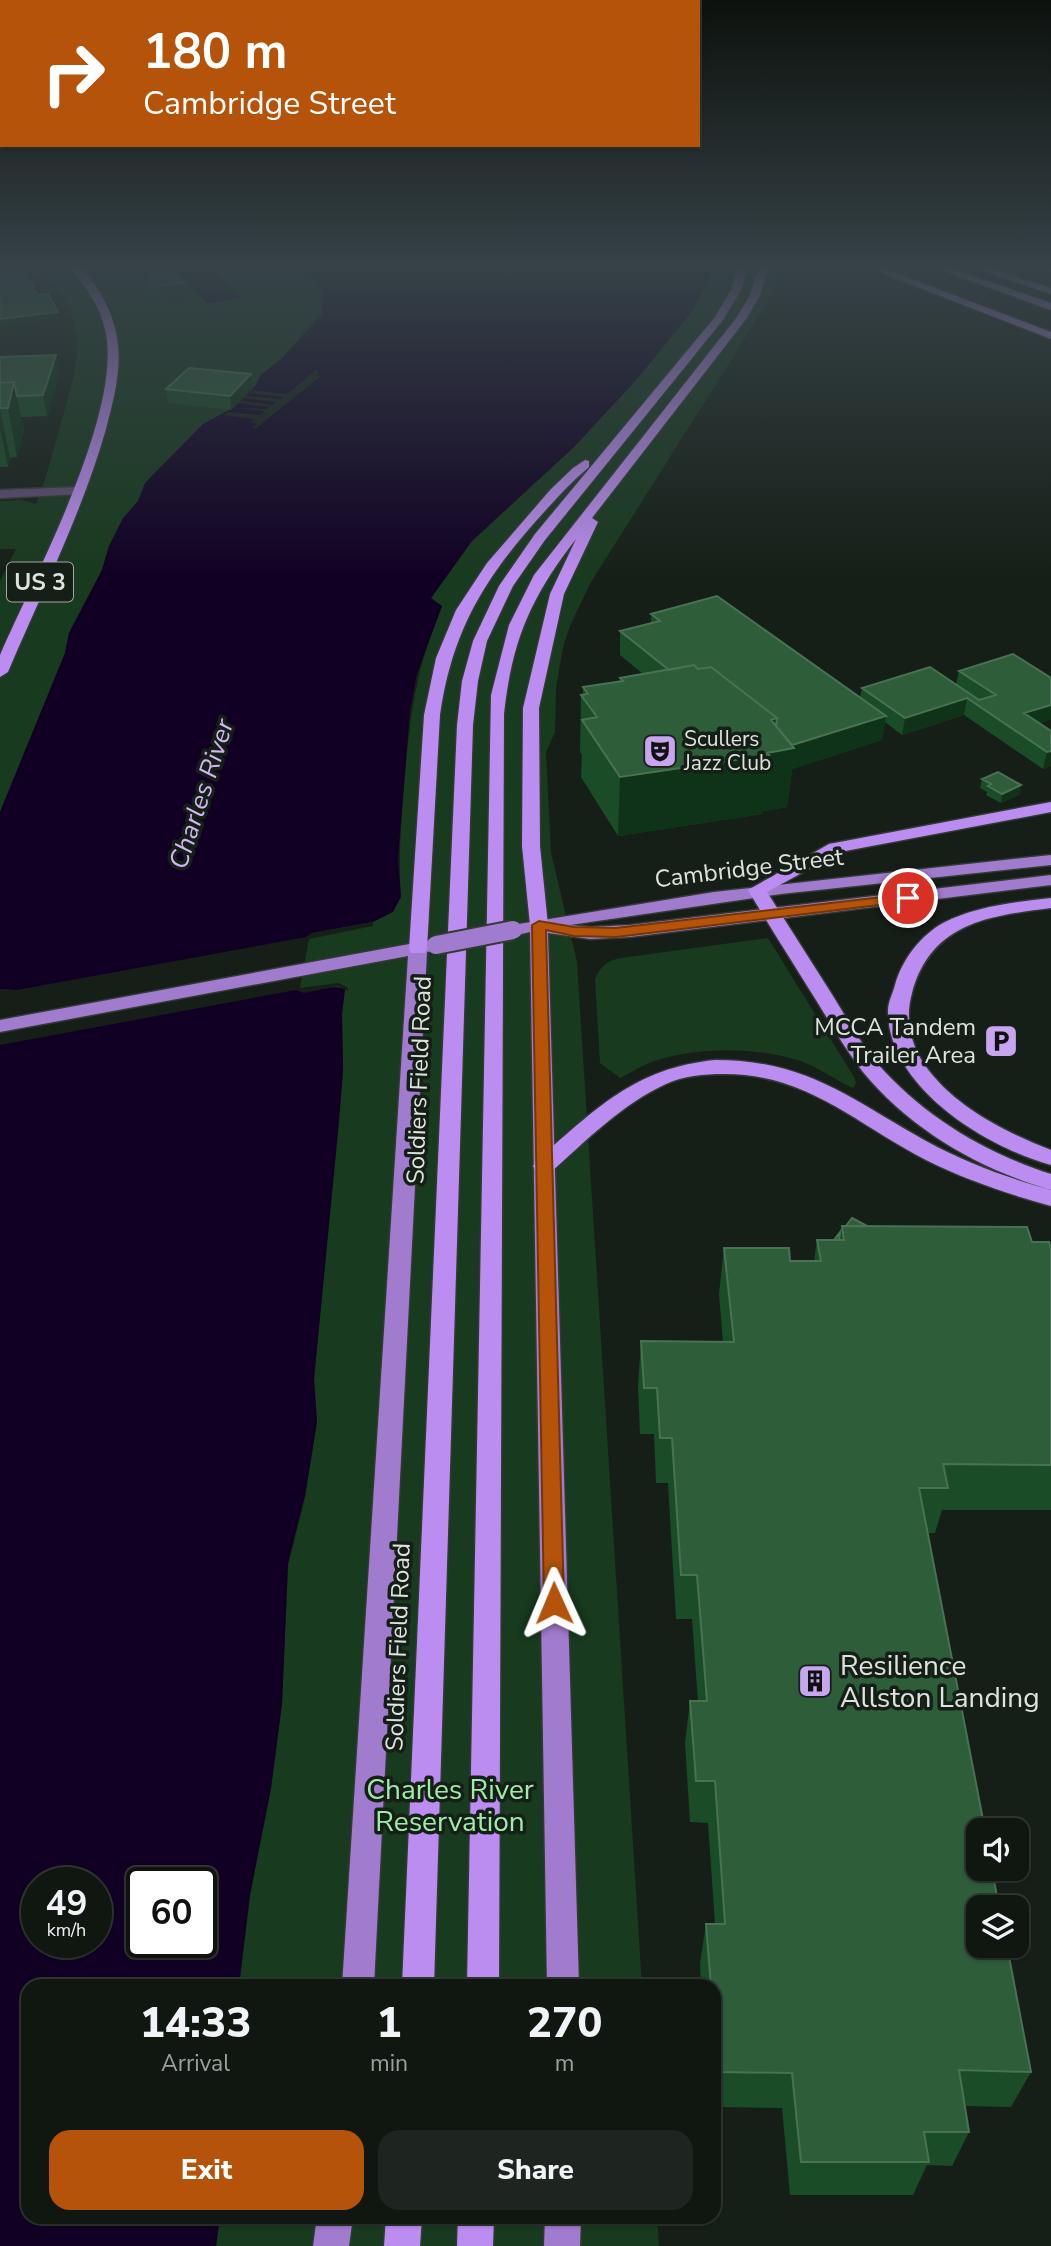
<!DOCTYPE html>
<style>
:root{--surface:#101711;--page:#1e241f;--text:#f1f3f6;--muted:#9c9f9f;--line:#303631;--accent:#b45309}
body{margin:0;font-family:"Nunito Sans",sans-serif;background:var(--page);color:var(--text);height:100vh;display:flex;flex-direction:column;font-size:26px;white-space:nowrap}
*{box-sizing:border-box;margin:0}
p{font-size:23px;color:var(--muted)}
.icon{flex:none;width:38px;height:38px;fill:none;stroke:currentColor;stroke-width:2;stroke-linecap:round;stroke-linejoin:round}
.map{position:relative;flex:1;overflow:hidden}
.drawer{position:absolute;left:21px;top:1979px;width:700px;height:245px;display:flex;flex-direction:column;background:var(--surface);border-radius:21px;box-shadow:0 2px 5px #0004,0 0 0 2px var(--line)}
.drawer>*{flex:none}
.banner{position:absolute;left:0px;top:0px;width:700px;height:147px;box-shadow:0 2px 5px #0004,0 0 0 2px var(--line);background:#b45309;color:#fff;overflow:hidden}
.buttons{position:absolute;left:966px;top:1818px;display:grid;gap:14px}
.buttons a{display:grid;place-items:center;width:63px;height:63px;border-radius:14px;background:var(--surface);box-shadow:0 2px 5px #0004,0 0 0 2px var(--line);font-size:35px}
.speed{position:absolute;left:21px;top:1867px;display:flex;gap:14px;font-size:35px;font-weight:700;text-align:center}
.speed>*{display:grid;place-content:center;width:91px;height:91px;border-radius:50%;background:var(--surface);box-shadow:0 2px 5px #0004,0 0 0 2px var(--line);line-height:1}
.speed small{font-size:18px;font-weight:400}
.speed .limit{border:4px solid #111;border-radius:10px;background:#fff;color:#111}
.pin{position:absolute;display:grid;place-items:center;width:60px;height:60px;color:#fff;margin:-30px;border:4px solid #fff;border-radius:50%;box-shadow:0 2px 7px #0007}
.me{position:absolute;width:77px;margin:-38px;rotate:359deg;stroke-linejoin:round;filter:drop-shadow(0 0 5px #0008)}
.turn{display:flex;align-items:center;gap:24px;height:147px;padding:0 28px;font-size:32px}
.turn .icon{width:91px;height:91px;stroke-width:2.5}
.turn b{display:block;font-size:49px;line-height:60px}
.eta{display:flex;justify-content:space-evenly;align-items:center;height:119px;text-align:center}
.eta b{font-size:42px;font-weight:800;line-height:49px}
.action{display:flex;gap:14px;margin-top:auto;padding:14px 28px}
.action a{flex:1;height:80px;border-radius:21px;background:var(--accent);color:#fff;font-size:28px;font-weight:800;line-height:80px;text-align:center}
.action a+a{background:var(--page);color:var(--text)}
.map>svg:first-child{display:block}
</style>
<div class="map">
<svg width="1051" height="2246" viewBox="0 0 1051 2246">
<rect width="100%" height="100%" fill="#161f17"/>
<path fill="#183a1e" d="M 39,265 L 302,265 L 322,291 L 321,304 L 324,310 L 281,359 L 261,375 L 255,386 L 233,408 L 203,424 L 145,483 L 138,501 L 109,546 L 102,570 L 69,633 L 65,653 L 0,812 L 0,581 L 16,549 L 0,549 L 0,501 L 23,500 L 36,504 C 46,479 53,452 60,426 C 80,358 92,322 39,265 Z
M 713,265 L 781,265 L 777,282 L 766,305 L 591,582 L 570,626 L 563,647 L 556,688 L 555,732 L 546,752 L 551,853 L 577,962 L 642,1986 L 239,1986 L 250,1895 L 271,1788 L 282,1704 L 288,1564 L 305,1496 L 317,1422 L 314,1379 L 343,1071 L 342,1013 L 345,989 L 296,990 L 306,937 L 401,898 C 398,859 401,823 404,785 C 410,718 415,669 442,607 L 431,598 L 472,541 L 574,447 L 637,379 L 689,315 L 709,282 Z
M 768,938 L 854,1077 L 856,1083 L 853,1088 C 833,1079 816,1065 794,1059 C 750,1047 697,1047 654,1061 C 642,1065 631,1073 620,1078 L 600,1063 L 595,979 C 601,966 606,961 621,958 Z
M 220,2217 L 657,2217 L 659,2246 L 216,2246 Z"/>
<path fill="#110024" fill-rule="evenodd" d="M 196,265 L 209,265 L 242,298 L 207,303 L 173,268 Z
M 302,265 L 713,265 L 709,282 L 689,315 L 637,379 L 574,447 L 472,541 L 431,598 L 442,606 L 417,674 L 410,711 L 398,859 L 401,897 L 393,912 L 373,922 L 312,933 L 306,937 L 296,990 C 312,995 329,983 345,989 L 342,1013 L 343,1071 L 339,1122 L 314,1379 L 317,1422 L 305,1496 L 288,1564 L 282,1704 L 271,1788 L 250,1895 L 239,1986 L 28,1986 L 28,2217 L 220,2217 L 216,2246 L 0,2246 L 0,1029 L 17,990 L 0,989 L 0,812 L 65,653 L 69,633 L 102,570 L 109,546 L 123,518 L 138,501 L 145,483 L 203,424 L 233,408 L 255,386 L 261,375 L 281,359 L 323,315 L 322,291 ZM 37,1883 L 96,1883 L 96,1942 L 37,1942 ZM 142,1883 L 201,1883 L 201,1942 L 142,1942 Z"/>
<path fill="#161f17" d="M 316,370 L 319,371 L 316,375 L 321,376 L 255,429 L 252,428 L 257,424 L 250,423 L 254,419 L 224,415 L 228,412 L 260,415 L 264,411 L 233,408 L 267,409 L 269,407 L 238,403 L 240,401 L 273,405 L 276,402 L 243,398 L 245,396 L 280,399 L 283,397 L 248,393 L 250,390 L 287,394 Z
M 373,922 L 373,926 L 309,939 L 300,988 L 338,983 L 347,987 L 348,991 L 338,986 L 304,993 L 296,990 L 0,1045 L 0,1020 L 12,992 L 0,992 L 0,989 L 17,990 L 306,937 L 312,933 Z"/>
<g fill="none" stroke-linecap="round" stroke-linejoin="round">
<g stroke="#323a33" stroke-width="3">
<path id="street" d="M 79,487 L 85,491 L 84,494 L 0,498 L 0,490 Z"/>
</g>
<g stroke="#323a33" stroke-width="3">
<path id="primary" d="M 1051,855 L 1051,865 L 781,894 L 570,925 L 590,927 L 630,925 L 1051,875 L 1051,885 L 630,937 L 590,939 L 548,933 L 579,1986 L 547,1986 L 530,932 L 513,936 L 504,930 L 506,926 L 714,892 Z
M 431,940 L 440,946 L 438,950 L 427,952 L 374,1986 L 342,1986 L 408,956 L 0,1032 L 0,1020 Z
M 317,2217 L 353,2217 L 349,2246 L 313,2246 Z
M 545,2217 L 581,2217 L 580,2246 L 544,2246 Z"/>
</g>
<g stroke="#323a33" stroke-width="3">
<path id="highway" d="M 68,265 L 79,265 C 99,287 115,314 118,345 C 121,373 113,402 106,429 C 82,513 42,592 8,672 L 0,677 L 0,655 C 34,577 121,416 106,334 C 101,306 85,286 68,265 Z
M 739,265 L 749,265 L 741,290 L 723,320 L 545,540 L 513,586 L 487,641 L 478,681 L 473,725 L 434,1986 L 402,1986 L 457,725 L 462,681 L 473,641 L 499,586 L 535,534 L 715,317 L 731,290 Z
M 759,265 L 769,265 L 760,295 L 747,318 L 592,518 L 598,522 L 564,594 L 539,708 L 540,846 L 548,925 L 539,931 L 530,925 L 522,846 L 523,708 L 550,594 L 576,539 C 531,597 512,640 504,714 L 499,1986 L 467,1986 L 491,695 L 509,625 L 534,575 L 737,317 L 750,295 Z
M 861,265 L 875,265 L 1051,332 L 1051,339 Z
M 926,265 L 941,265 L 1051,303 L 1051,310 Z
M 965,265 L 980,265 L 1051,288 L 1051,294 Z
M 1036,265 L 1051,265 L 1051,272 Z
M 585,460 L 589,461 L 589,467 C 570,483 553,502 536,521 C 482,582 452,633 440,715 L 427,949 L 425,953 L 411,953 L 409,949 L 424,715 L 436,658 L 456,610 L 487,563 L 551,489 L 573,468 Z
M 1051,802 L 1051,812 L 840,852 L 767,892 C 789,927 811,961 833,996 C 847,1019 860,1042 877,1063 C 923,1116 985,1153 1051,1174 L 1051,1190 C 979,1169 911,1130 863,1072 C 845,1049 831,1024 816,1000 C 793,963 770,927 748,890 L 829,844 Z
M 1051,898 L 1051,908 C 988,916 931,923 912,993 C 905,1017 910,1043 924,1064 C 953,1106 1005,1132 1051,1150 L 1051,1165 C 986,1147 887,1087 888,1010 C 888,1002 893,993 895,985 C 902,960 920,936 943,923 C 976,906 1015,902 1051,898 Z
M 715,1060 C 807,1060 850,1099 926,1141 C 966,1163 1008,1178 1051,1190 L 1051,1206 C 1008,1194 966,1180 926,1160 C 856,1124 806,1073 723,1074 C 704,1074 683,1076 666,1084 C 622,1104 587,1140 552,1171 L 544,1174 L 536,1171 L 533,1166 L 536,1161 C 595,1110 634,1068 715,1060 Z
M 386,2217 L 422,2217 L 420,2246 L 384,2246 Z
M 458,2217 L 494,2217 L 493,2246 L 457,2246 Z"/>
</g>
<use href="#street" fill="#5e4c74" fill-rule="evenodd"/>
<use href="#primary" fill="#a17bcd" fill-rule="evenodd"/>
<use href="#highway" fill="#bc8df1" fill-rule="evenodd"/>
<g stroke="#323a33" stroke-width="22" stroke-linecap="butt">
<path id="primary-bridge" d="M 436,945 L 513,930"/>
</g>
<use href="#primary-bridge" stroke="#a17bcd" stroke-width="18"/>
</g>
<path fill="#194c27" d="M 127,265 L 169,265 L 169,268 L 183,283 L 185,302 L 162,305 L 147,288 L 143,289 L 135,279 L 134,272 Z
M 0,357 L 59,375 L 47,416 L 21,417 L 24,431 L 17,457 L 10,458 L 8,467 L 0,467 Z
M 251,374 L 253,388 L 231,410 L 168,403 L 166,389 Z
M 651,614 L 860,698 L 862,688 L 956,684 L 959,671 L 1051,731 L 1051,766 L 1043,769 L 964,715 L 902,735 L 885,722 L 882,740 L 792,769 L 787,807 L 763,811 L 762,814 L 618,836 L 581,777 L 582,755 L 580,752 L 581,695 L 583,694 L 583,687 L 620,681 L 620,678 L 643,674 L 620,655 L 620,631 L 651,623 Z
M 982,779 L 1020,794 L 1001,803 L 986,795 L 987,792 L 980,788 Z
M 842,1226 L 867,1226 L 1032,1242 L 1051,1248 L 1051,1510 L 942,1510 L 935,1533 L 928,1533 L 1031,2072 L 1011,2107 L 965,2106 L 969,2132 L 952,2166 L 927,2165 L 913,2195 L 790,2195 L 782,2108 L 714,2107 L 714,1986 L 701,1986 L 700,1963 L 706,1924 L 715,1924 L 708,1823 L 690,1822 L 685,1743 L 690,1701 L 698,1701 L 692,1619 L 676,1619 L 668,1483 L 656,1483 L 654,1434 L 640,1434 L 638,1387 L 641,1341 L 723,1342 L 719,1294 L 724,1248 L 790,1261 L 814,1261 L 817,1240 L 834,1240 L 840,1232 Z"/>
<path fill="#0f3318" d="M 144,269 L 147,288 L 143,289 L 141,270 Z
M 37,272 L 38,278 L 26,280 L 25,273 Z
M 183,283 L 185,302 L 162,305 L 159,286 Z
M 58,312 L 59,318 L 0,326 L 0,319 Z
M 56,355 L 59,375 L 47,416 L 43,395 Z
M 251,374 L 253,388 L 231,410 L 230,396 Z
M 14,382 L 24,431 L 17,457 L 8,408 Z
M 0,409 L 10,458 L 8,467 L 0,429 Z
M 967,698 L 964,715 L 902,735 L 905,718 Z
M 1051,705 L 1051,720 L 1021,730 L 1024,713 Z
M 886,716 L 882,740 L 792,769 L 787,807 L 763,811 L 762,814 L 618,836 L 620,777 L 777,718 Z
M 1051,751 L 1051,766 L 1043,769 L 1047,752 Z
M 1021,785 L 1020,794 L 1001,803 L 1002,794 Z"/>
<path fill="#2e5d3a" stroke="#497254" stroke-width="2" d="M 33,265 L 37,272 L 25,273 L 37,295 L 48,294 L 58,312 L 0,319 L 0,269 Z
M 136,265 L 166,265 L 183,283 L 159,286 L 144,269 L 141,270 Z
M 56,355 L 43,395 L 17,396 L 14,382 L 0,383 L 0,357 Z
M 189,368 L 251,374 L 230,396 L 166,389 Z
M 14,382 L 8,408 L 0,408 L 0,383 Z
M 717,596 L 886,716 L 792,745 L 776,726 L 777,718 L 711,667 L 698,669 L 694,665 L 669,670 L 620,631 L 660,621 L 651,614 Z
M 1013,654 L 1051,678 L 1051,705 L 1024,713 L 1051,731 L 1051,751 L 1047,752 L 967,698 L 905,718 L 862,688 L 930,667 L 979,700 L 996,695 L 959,671 Z
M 694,665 L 698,669 L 711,667 L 777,718 L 771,720 L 794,748 L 767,753 L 769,755 L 620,777 L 582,720 L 597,717 L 581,695 L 588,694 L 583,687 L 623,681 L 620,678 Z
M 998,772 L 1021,785 L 1002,794 L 988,786 L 991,784 L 982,779 Z
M 852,1218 L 867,1226 L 846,1226 Z
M 842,1226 L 1027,1227 L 1032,1242 L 1049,1242 L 1051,1248 L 1051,1465 L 943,1464 L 948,1488 L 919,1488 L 985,1830 L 978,1830 L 978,1869 L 992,1869 L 999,1908 L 978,1908 L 978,1946 L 1007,1946 L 1031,2072 L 959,2070 L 969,2132 L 924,2132 L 929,2162 L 801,2162 L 792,2073 L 717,2072 L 714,2031 L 714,1986 L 711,1986 L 706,1924 L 725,1924 L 715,1781 L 696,1781 L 690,1701 L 707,1701 L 697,1575 L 681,1575 L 672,1438 L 660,1438 L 657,1388 L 644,1388 L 641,1341 L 734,1342 L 724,1248 L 789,1248 L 790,1261 L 821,1261 L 817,1240 L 844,1240 Z
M 840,1232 L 839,1240 L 834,1240 Z"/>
<linearGradient id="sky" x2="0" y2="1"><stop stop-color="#0c110d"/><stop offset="0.46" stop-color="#364247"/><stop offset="1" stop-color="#364247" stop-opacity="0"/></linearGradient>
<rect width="1051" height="579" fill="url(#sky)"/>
<path fill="#b45309" stroke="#753606" stroke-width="2" d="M 908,894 L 912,896 L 912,901 L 616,937 L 574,936 L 546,930 L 564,1603 L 561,1610 L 554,1612 L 547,1610 L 544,1603 L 532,925 L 539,921 L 574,927 L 616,928 Z"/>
<defs>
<g id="theatre-square" transform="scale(1.75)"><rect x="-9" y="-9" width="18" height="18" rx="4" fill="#c7a6ef" stroke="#161f17"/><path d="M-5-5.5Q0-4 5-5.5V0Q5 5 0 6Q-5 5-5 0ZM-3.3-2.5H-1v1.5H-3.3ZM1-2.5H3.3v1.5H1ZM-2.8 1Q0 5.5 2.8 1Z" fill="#111"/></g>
<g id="parking-square" transform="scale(1.75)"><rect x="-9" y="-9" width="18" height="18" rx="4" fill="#c7a6ef" stroke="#161f17"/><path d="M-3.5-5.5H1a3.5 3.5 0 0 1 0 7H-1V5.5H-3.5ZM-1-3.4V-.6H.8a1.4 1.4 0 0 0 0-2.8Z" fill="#111"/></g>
<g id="building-square" transform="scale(1.75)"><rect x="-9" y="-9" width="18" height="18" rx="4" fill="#c7a6ef" stroke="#161f17"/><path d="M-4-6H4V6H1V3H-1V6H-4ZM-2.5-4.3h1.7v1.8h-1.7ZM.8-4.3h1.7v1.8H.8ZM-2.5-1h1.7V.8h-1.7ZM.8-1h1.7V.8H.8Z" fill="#111"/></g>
</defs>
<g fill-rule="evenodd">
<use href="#theatre-square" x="660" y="751"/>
<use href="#parking-square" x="1001" y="1041"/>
<use href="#building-square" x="815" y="1681"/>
</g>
<g text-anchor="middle" stroke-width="7" stroke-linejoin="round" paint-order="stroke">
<g font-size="21" fill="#dde3dd" stroke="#161f17" text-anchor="start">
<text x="684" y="746">Scullers<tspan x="684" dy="24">Jazz Club</tspan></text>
</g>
<rect fill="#161f17" stroke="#a1a8a2" stroke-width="2" x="7" y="562.5" width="66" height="39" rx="5"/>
<g font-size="23" font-weight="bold" fill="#dde3dd">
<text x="40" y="590">US 3</text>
</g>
<g font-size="24" fill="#dde3dd" stroke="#161f17">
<text transform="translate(749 868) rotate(-7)" y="8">Cambridge Street</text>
<text transform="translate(419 1080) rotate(-88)" y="8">Soldiers Field Road</text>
<text transform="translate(398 1647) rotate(-88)" y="8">Soldiers Field Road</text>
</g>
<g font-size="24" fill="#dde3dd" stroke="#161f17" text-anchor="end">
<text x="976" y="1035">MCCA Tandem<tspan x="976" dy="28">Trailer Area</tspan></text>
</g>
<g font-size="26" font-style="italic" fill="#d2b5f5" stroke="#161f17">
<text transform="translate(201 794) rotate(-72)" y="9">Charles River</text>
</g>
<g font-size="28" fill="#dde3dd" stroke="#161f17" text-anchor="start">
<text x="840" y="1675">Resilience<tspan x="840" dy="32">Allston Landing</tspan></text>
</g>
<g font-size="28" fill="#9feba9" stroke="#161f17">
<text x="450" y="1799">Charles River<tspan x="450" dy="32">Reservation</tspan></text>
</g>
</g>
</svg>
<div class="buttons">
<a><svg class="icon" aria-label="sound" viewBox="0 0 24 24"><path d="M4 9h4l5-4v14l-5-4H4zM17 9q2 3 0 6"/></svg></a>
<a><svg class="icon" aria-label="layers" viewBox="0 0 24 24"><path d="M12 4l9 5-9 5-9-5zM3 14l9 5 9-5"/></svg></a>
</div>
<div class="speed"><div>49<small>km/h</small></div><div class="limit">60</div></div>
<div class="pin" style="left:908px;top:898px;background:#d93025"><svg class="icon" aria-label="arrive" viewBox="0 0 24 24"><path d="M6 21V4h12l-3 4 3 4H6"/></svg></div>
<svg class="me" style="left:554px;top:1603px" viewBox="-20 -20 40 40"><path d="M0-17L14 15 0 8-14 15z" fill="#b45309" stroke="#fff" stroke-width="4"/></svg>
<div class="banner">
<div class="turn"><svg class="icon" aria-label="right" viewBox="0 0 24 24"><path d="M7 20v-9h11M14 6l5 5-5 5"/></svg><div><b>180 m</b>Cambridge Street</div></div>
</div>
<section class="drawer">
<div class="eta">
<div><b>14:33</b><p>Arrival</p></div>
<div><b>1</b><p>min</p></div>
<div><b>270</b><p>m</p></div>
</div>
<div class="action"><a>Exit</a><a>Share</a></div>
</section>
</div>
